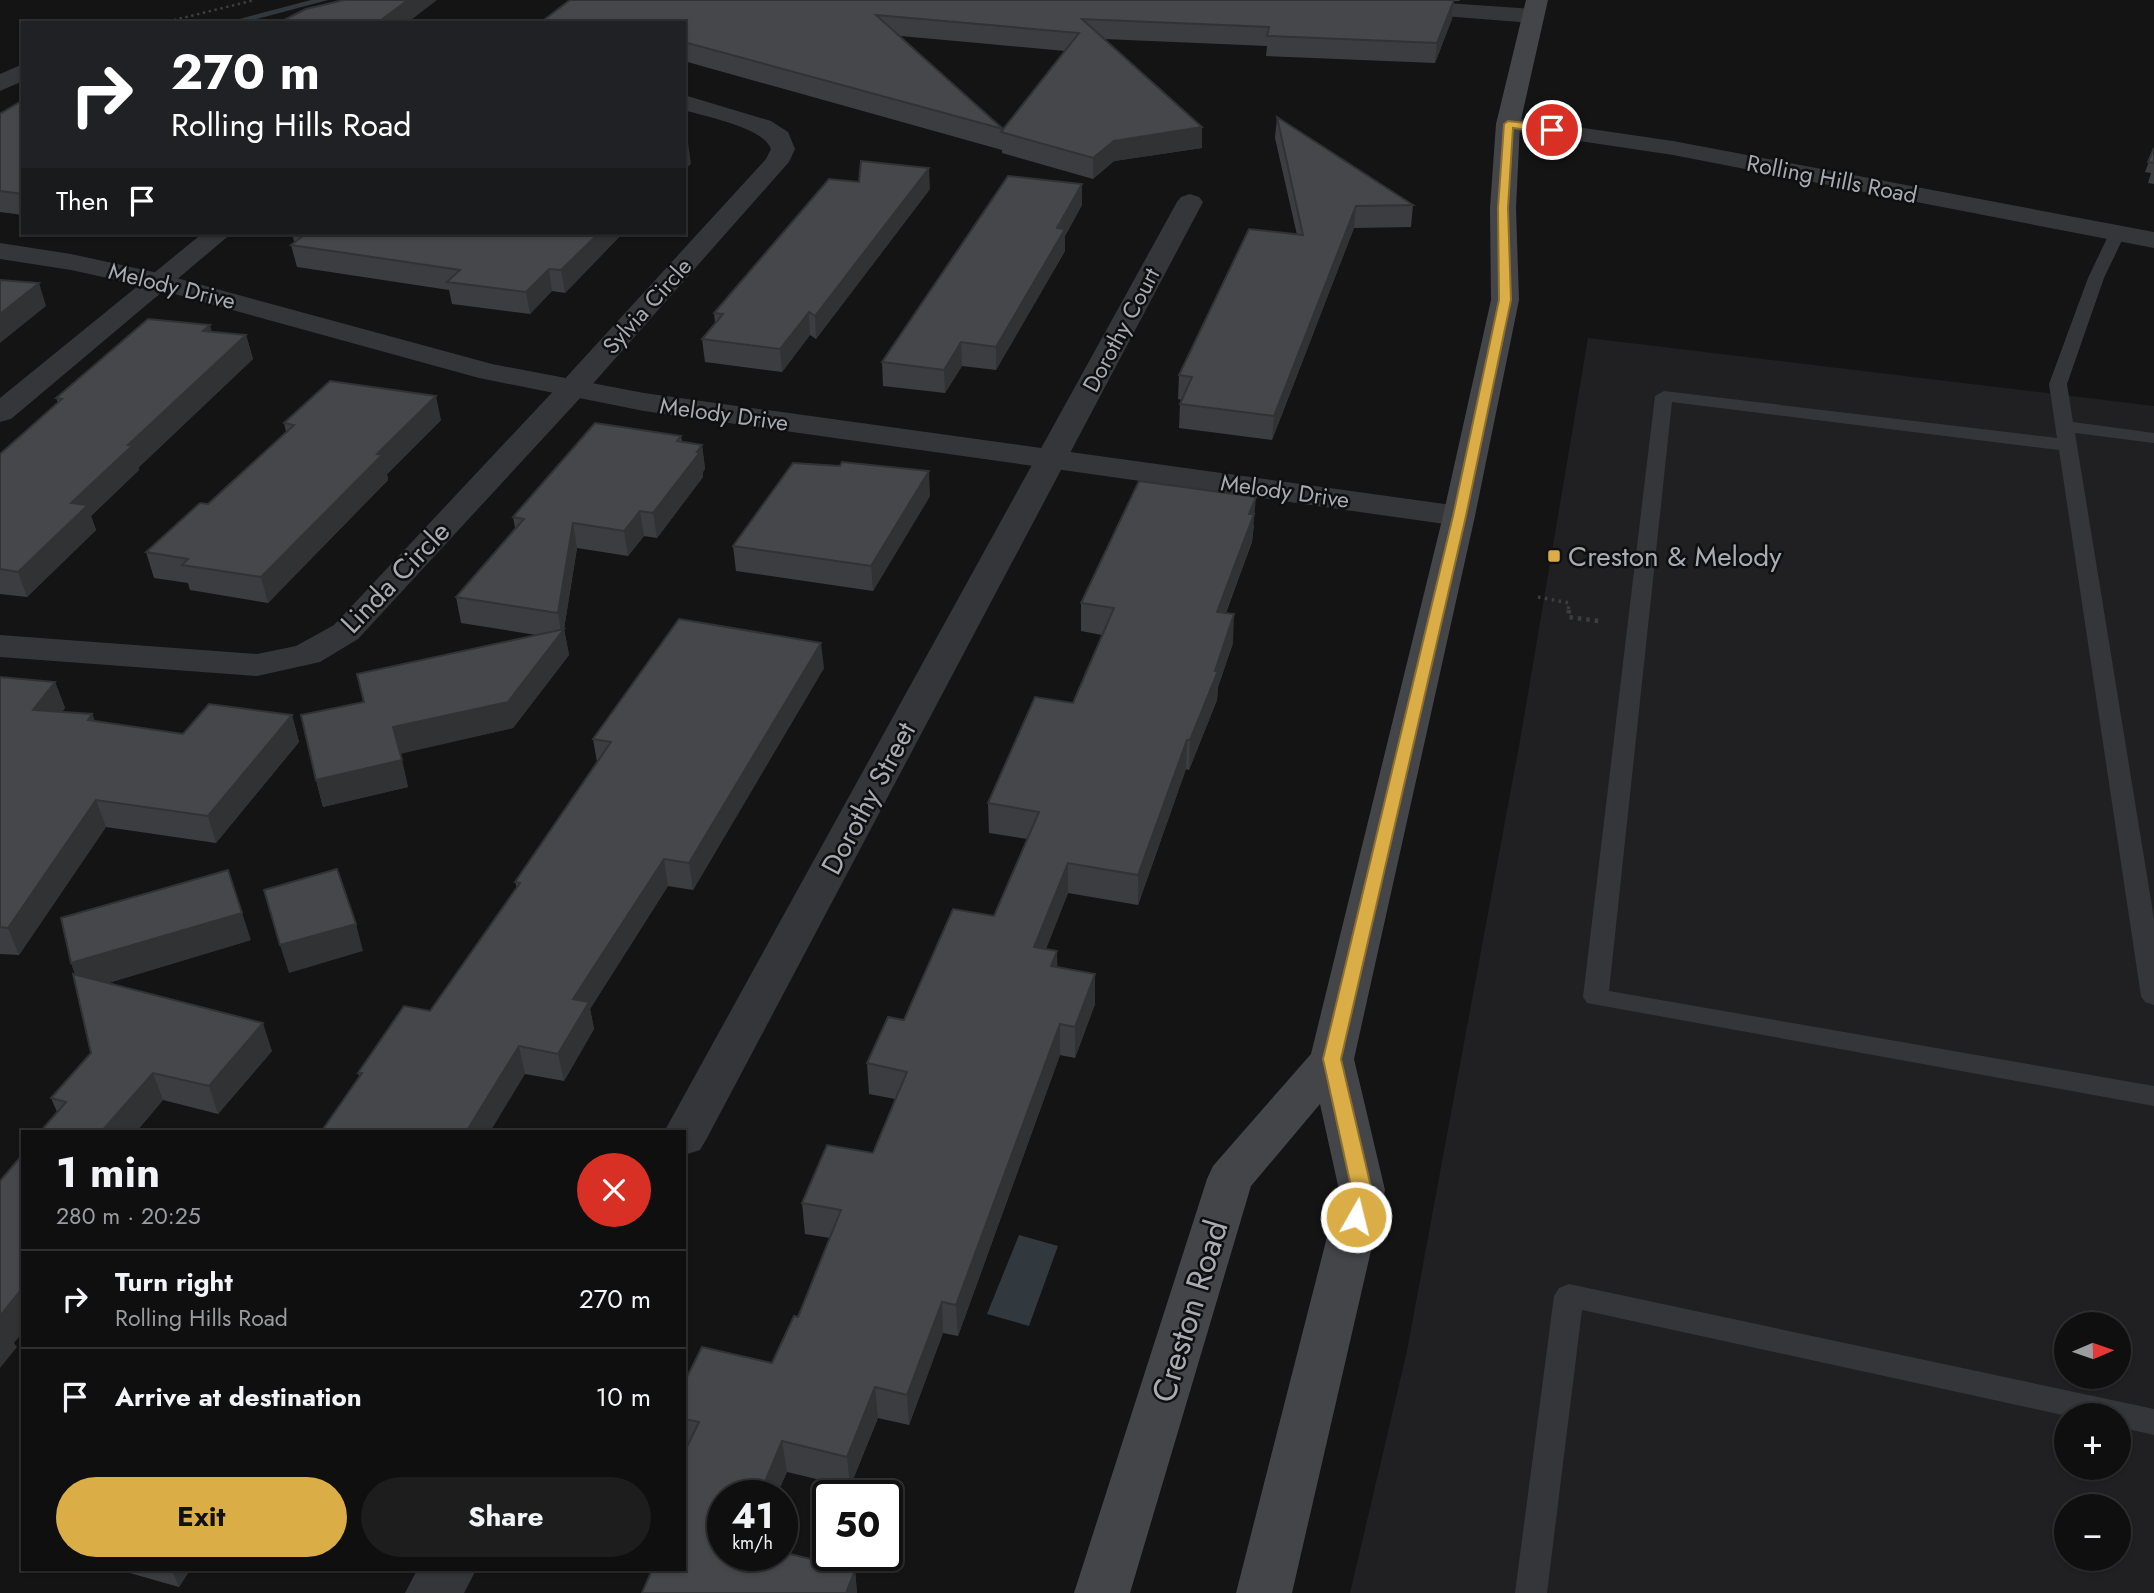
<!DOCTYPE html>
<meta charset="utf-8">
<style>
:root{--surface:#0f0f10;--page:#1d1d1e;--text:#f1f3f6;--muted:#9b9c9f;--line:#2f2f30;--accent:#daad47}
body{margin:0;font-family:Jost,sans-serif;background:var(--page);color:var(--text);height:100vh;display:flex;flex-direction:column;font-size:26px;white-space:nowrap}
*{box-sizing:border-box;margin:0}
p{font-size:23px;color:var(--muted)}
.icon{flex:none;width:38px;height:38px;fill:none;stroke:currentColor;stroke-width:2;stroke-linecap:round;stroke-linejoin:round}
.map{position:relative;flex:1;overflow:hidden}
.panel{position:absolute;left:21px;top:1130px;width:665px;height:441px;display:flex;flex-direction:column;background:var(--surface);border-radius:0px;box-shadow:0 2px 5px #0004,0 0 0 2px var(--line)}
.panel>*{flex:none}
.banner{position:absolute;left:21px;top:21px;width:665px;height:214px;border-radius:0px;box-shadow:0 2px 5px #0004,0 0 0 2px var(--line);background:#202124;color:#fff;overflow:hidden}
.needle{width:46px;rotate:88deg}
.fabs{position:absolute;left:2054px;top:1312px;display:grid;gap:14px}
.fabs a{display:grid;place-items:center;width:77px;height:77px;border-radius:50%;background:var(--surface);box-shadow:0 2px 5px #0004,0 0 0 2px var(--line);font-size:35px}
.speed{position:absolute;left:707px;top:1480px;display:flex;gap:14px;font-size:35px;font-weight:700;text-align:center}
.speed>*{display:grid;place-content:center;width:91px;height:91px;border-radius:50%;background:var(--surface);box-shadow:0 2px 5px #0004,0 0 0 2px var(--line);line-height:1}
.speed small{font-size:18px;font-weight:400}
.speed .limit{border:4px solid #111;border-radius:10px;background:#fff;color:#111}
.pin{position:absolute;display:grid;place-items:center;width:60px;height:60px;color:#fff;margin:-30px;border:4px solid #fff;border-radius:50%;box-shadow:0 2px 7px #0007}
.me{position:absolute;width:77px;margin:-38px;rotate:8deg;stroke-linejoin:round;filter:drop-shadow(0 0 5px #0008)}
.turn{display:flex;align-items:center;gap:24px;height:147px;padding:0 35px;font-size:32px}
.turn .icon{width:91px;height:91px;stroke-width:2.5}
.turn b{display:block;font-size:49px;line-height:60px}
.then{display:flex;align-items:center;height:66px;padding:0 35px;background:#0003;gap:14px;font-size:26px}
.round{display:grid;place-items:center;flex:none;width:74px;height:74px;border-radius:37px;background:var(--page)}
.summary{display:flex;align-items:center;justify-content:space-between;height:119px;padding:0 35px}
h1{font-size:42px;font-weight:700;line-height:52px}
.cta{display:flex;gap:14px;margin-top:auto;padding:14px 35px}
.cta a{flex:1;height:80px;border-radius:42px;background:var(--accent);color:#111;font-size:28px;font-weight:700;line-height:80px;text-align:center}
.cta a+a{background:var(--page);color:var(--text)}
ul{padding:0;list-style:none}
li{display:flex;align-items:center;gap:21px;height:98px;padding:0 35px;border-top:2px solid var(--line)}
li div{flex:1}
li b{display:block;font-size:26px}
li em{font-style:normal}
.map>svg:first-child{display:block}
</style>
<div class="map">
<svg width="2154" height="1593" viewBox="0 0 2154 1593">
<rect width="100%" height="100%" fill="#141415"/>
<path fill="#202022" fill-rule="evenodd" d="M 1588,338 L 2154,406 L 2154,1593 L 1350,1593 L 1407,1351 L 1521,735 ZM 2067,1325 L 2119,1325 L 2119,1377 L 2067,1377 ZM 2067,1416 L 2119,1416 L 2119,1468 L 2067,1468 ZM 2067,1507 L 2119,1507 L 2119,1559 L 2067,1559 Z"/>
<path fill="#31383e" d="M 1019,1235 L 1058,1246 L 1029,1326 L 987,1314 Z"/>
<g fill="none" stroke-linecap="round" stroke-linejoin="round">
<path fill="#31383e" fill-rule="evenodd" d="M 311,0 L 328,0 L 242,23 L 224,23 Z"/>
<path stroke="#3b3d40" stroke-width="2.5" stroke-dasharray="2.5 3.5" stroke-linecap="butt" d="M 162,23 L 255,0"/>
<path stroke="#3b3d40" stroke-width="3.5" stroke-dasharray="2.5 4.5" stroke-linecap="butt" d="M 1538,597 L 1569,603 L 1568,611"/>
<path stroke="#3b3d40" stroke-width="4.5" stroke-dasharray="3.5 5" stroke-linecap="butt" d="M 1569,610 L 1568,617 L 1599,621"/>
<path fill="#35363a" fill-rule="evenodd" d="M 2117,229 L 2125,234 L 2104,278 L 2067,384 L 2073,422 L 2154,433 L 2154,443 L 2075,433 L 2154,919 L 2154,1005 L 2145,1002 L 2141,996 L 2059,450 L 1672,402 L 1609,991 L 2154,1086 L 2154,1106 L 1587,1003 L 1583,997 L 1655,396 L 1664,391 L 2057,438 L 2049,384 L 2088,278 L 2109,234 Z
M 1569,1284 L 2154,1409 L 2154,1435 L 2119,1427 L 2119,1416 L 2067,1416 L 1582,1310 L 1547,1593 L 1515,1593 L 1554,1296 L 1559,1288 Z"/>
<path fill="#35363a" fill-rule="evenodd" d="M 1305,0 L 1403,0 L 1532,9 L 1540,11 L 1543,16 L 1540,21 L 1532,23 L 1316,6 L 1308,5 Z
M 23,64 L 23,81 L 0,91 L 0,74 Z
M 684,95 L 771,121 L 788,132 L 795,149 L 789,162 L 583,395 L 358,639 L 320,662 L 257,676 L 0,657 L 0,635 L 257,654 L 296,646 L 334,625 L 561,383 L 766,159 L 771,149 C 763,127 706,117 684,110 Z
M 1190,194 L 1199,197 L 1203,202 L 707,1138 L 700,1150 L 684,1155 L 684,1132 L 664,1132 L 1177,202 L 1181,197 Z
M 203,233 L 232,233 L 11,419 L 0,422 L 0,398 Z
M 417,1570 L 476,1570 L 464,1593 L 405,1593 Z"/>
<path fill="#35363a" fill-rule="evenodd" d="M 1508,117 L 1673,141 L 2154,232 L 2154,248 L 1673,155 L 1499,129 L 1496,124 L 1499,119 Z
M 0,243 L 71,254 L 158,273 L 492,364 L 644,393 L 1459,506 L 1470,509 L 1475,516 L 1470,523 L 1459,526 L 644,411 L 479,378 L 153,288 L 71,270 L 0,259 Z"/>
<path fill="#434549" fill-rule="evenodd" d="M 1526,0 L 1548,0 L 1520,124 L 1516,208 L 1519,300 L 1475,516 L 1354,1059 L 1385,1190 L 1292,1593 L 1236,1593 L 1339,1190 L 1320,1104 L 1251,1186 L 1130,1593 L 1074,1593 L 1207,1179 L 1213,1166 L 1311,1054 L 1443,516 L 1491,300 L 1490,208 L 1496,124 Z"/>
</g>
<path fill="#3c3d40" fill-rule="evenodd" d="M 570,0 L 1460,0 L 1459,1 L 1454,1 L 1452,19 L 1435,63 L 1266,56 L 1267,46 L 1104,39 L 1202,127 L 1202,148 L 1114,161 L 1093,179 L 1002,153 L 1002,150 L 684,61 L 684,23 ZM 900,36 L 978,43 L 1065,51 L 1003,130 Z
M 23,100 L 23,215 L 0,212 L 0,114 Z
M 1277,117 L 1413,205 L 1411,227 L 1354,228 L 1272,440 L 1179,428 L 1180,404 L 1182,400 L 1178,399 L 1179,375 L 1297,235 L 1275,138 Z
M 2154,148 L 2154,184 L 2148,183 L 2151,173 L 2145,172 Z
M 1082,184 L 1082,205 L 1065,236 L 1065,251 L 996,370 L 962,366 L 945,393 L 883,386 L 882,362 Z
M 930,189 L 816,339 L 810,335 L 782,372 L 705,362 L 702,339 L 715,323 L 714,313 Z
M 292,233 L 623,233 L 565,293 L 552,291 L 530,314 L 452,304 L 449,290 L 297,267 L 291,245 L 296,241 L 294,241 Z
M 211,332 L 246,335 L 253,359 L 139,467 L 139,470 L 91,516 L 96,530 L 27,597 L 0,594 L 0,454 L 58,403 L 56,398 Z
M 441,420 L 387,474 L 388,480 L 268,603 L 190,590 L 188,583 L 154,578 L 146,552 L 208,504 L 286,432 L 284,423 Z
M 681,436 L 682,442 L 702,445 L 705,469 L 703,472 L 703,477 L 657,538 L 644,536 L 628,556 L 577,548 L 564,629 L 569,655 L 513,728 L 400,753 L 408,787 L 323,807 L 316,780 L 364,702 L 536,635 L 461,623 L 456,597 L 515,528 L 513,517 Z
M 930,496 L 873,591 L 736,571 L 733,546 Z
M 1254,525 L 1252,542 L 1226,613 L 1233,643 L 1218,687 L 1217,700 L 1189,770 L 1186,769 L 1138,905 L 1068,893 L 1046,949 L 1057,951 L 1057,967 L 1095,1004 L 1075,1058 L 1060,1055 L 958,1336 L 943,1333 L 909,1425 L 878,1418 L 850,1487 L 787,1472 L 776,1496 L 723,1496 L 723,1556 L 855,1570 L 857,1593 L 642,1593 L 684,1570 L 686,1448 L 684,1448 L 684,1383 L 772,1363 L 798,1317 L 830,1238 L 805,1234 L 802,1203 L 873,1153 L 895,1099 L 869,1094 L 867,1063 L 904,1020 L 994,916 L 1027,839 L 989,833 L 988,803 L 1073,703 L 1102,635 L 1081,631 L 1081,603 Z
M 824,668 L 693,890 L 668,886 L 590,1009 L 594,1029 L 564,1081 L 525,1074 L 359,1076 L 358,1073 L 430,1011 L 517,888 L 515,882 L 597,762 L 593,739 Z
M 0,677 L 55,682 L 65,708 L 62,712 L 92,714 L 95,721 L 183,734 L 292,715 L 299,742 L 216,843 L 106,827 L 19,955 L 0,954 Z
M 251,940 L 108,983 L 272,1051 L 218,1114 L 163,1100 L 136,1132 L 40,1132 L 57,1112 L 51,1098 L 91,1053 L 75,974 L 71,963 Z
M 119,1570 L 190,1570 L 179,1587 Z"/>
<path fill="#313234" d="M 408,0 L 437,0 L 407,23 L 377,23 Z
M 1454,0 L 1452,19 L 1435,63 L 1437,43 Z
M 1202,127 L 1202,148 L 1114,161 L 1093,179 L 1093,158 L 1114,141 Z
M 688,143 L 691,164 L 684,170 L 684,147 Z
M 929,168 L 930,189 L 816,339 L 815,316 Z
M 1082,184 L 1082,205 L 1065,236 L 1065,251 L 996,370 L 996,347 Z
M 1356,206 L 1354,228 L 1272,440 L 1274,416 Z
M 599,233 L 623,233 L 565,293 L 561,270 Z
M 549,269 L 552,291 L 530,314 L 526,292 Z
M 39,283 L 46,306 L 0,343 L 0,314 Z
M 809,312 L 810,335 L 782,372 L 780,349 Z
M 210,325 L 216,348 L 203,331 Z
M 246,335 L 253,359 L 139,467 L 139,470 L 91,516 L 96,530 L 27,597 L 18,572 L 71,503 L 128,445 Z
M 961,342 L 962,366 L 945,393 L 944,370 Z
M 436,396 L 441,420 L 387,474 L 388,480 L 268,603 L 261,577 L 377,454 Z
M 702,445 L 705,469 L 703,472 L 703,477 L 657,538 L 653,513 Z
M 929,471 L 930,496 L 873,591 L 871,566 Z
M 1256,497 L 1252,542 L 1215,640 L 1217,612 L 1249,514 Z
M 640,511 L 644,536 L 628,556 L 624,531 Z
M 573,523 L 577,548 L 564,629 L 569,655 L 513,728 L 400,754 L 393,727 L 561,632 L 558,613 Z
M 1234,614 L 1233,643 L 1218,687 L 1217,700 L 1189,770 L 1190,740 Z
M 821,643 L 824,668 L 693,890 L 689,863 Z
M 55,682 L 65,708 L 43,736 L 33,710 Z
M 92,714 L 102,741 L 88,720 Z
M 292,715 L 299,742 L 216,843 L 208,816 Z
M 1187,740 L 1186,769 L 1138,905 L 1138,875 Z
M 402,760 L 408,787 L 323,807 L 316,780 Z
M 96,800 L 106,827 L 19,955 L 8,928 Z
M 664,859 L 668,886 L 590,1009 L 594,1029 L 564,1081 L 558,1054 L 573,999 Z
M 1068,863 L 1068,893 L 1035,977 L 1034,947 Z
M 228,870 L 251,940 L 82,991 L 71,963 Z
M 356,924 L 363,951 L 289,973 L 280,945 Z
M 1057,951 L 1058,982 L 1051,966 Z
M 1095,974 L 1095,1004 L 1075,1058 L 1075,1027 Z
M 263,1023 L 272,1051 L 218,1114 L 209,1086 Z
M 1060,1024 L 1060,1055 L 958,1336 L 956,1305 Z
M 519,1046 L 525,1074 L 490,1132 L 466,1132 Z
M 153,1073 L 163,1100 L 136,1132 L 101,1132 Z
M 23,1287 L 23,1332 L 14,1343 L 17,1347 L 0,1368 L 0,1316 Z
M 942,1302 L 943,1333 L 909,1425 L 907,1395 Z
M 875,1387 L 878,1418 L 850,1487 L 847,1457 Z
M 782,1441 L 787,1472 L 776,1496 L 759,1496 Z
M 172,1570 L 190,1570 L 179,1587 Z
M 855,1570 L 857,1593 L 846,1593 Z"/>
<path fill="#46474a" stroke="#313234" stroke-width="2" d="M 344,0 L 408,0 L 377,23 L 278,23 L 306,9 Z
M 570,0 L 1454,0 L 1437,43 L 1267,36 L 1269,27 L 1082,19 L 1202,127 L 1114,141 L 1093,158 L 1001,132 L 1079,33 L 876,15 L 1003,129 L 684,42 L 684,23 L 540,23 Z
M 23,100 L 23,194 L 0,191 L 0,114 Z
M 1277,117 L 1413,205 L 1356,206 L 1274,416 L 1180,404 L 1192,377 L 1179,375 L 1249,229 L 1303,235 Z
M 2154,148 L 2154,163 L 2148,162 Z
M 861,161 L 929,168 L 815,316 L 809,312 L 780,349 L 702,339 L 723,314 L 714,313 L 829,179 L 859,182 Z
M 1008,176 L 1082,184 L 1057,228 L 1065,229 L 996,347 L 961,342 L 944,370 L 882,362 Z
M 307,233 L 599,233 L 561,270 L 549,269 L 526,292 L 447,282 L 460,270 L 291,245 Z
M 0,280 L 39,283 L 0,314 Z
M 148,319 L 210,325 L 203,331 L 246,335 L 128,445 L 132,446 L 71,503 L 88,505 L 18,572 L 0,569 L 0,454 L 62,399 L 56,398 Z
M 330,381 L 436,396 L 377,454 L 382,455 L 261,577 L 182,565 L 188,559 L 146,552 L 200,503 L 208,504 L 294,425 L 284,423 Z
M 595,423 L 681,436 L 677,441 L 702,445 L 697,452 L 700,452 L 653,513 L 640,511 L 624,531 L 573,523 L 558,613 L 456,597 L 524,519 L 513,517 Z
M 842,462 L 929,471 L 871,566 L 733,546 L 793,463 L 840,466 Z
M 1139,481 L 1256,497 L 1249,514 L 1254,514 L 1217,612 L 1234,614 L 1215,671 L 1218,671 L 1190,740 L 1187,740 L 1138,875 L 1068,863 L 1034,947 L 1057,951 L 1051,966 L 1095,974 L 1075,1027 L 1060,1024 L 956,1305 L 942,1302 L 907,1395 L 875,1387 L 847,1457 L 782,1441 L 759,1496 L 723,1496 L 723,1556 L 782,1556 L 782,1552 L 855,1570 L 846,1593 L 642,1593 L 652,1570 L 684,1570 L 684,1453 L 699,1422 L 684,1419 L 684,1383 L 702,1347 L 772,1363 L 794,1316 L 798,1317 L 841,1210 L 802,1203 L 827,1145 L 873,1153 L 907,1072 L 867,1063 L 888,1017 L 904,1020 L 953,909 L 994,916 L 1039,812 L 988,803 L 1035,697 L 1073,703 L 1114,608 L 1081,603 Z
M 679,619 L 821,643 L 689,863 L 664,859 L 573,999 L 589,1002 L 558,1054 L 519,1046 L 466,1132 L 321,1132 L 362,1073 L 358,1073 L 404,1006 L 430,1011 L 520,883 L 515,882 L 611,742 L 593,739 Z
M 564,629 L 508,702 L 393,727 L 402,760 L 316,780 L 301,715 L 364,702 L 357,674 Z
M 0,677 L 55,682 L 33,710 L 92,714 L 88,720 L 183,734 L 209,704 L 292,715 L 208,816 L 96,800 L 8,928 L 0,927 Z
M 337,869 L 356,924 L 280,945 L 264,890 Z
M 228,870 L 242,913 L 71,963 L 61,918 Z
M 73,974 L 263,1023 L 209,1086 L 153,1073 L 101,1132 L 40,1132 L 66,1102 L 51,1098 L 91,1053 Z
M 23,1154 L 23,1287 L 0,1316 L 0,1181 Z"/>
<path fill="#daad47" stroke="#8e702e" stroke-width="2" d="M 1508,121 L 1552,126 L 1557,130 L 1552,133 L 1513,128 L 1508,208 L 1511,300 L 1466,516 L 1341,1059 L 1372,1191 L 1363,1223 L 1356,1225 L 1349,1223 L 1346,1217 L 1352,1191 L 1323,1059 L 1453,516 L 1499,300 L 1498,208 L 1504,124 Z"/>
<rect fill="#daad47" stroke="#0f0f10" stroke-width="2.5" x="1547" y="549" width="14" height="14" rx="3.5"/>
<g text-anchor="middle" stroke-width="5" stroke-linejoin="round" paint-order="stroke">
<g font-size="23" fill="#a7abb4" stroke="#0f0f10">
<text transform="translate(1832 179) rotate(11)" y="8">Rolling Hills Road</text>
<text transform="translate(172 286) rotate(14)" y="8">Melody Drive</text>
<text transform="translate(647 306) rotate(-48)" y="8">Sylvia Circle</text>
<text transform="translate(1121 330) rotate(-62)" y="8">Dorothy Court</text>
<text transform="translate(724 414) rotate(8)" y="8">Melody Drive</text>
<text transform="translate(1285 491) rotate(8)" y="8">Melody Drive</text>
</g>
<g font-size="28" fill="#a7abb4" stroke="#0f0f10" text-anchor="start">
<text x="1568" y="566">Creston &amp; Melody</text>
</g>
<g font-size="28" fill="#a7abb4" stroke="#0f0f10">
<text transform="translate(395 577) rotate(-46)" y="10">Linda Circle</text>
<text transform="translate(868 798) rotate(-62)" y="10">Dorothy Street</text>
</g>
<g font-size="33" fill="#a7abb4" stroke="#0f0f10">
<text transform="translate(1189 1311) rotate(-73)" y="12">Creston Road</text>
</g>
</g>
</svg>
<div class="fabs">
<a><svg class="needle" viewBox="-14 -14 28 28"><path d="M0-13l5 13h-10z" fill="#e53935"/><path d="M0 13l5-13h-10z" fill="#9b9c9f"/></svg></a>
<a>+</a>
<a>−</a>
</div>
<div class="speed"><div>41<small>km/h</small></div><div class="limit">50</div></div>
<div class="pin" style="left:1552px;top:130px;background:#d93025"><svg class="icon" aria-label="arrive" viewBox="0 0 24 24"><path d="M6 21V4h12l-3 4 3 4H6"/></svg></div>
<svg class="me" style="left:1356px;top:1217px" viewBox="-20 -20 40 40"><circle r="17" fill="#daad47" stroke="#fff" stroke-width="3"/><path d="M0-11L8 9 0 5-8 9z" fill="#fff"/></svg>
<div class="banner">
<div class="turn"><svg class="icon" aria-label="right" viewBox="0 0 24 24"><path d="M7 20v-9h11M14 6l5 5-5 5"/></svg><div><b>270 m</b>Rolling Hills Road</div></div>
<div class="then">Then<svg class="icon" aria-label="arrive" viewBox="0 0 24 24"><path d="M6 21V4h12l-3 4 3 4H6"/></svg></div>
</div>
<section class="panel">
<div class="summary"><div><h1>1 min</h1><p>280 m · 20:25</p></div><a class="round" style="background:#d93025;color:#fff"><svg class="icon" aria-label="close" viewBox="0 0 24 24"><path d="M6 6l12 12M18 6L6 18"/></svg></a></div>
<ul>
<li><svg class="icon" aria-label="right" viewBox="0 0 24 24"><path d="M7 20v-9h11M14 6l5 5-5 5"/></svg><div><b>Turn right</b><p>Rolling Hills Road</p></div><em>270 m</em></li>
<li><svg class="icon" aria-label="arrive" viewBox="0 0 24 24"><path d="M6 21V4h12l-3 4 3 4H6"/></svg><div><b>Arrive at destination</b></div><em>10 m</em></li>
</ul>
<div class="cta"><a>Exit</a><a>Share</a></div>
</section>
</div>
